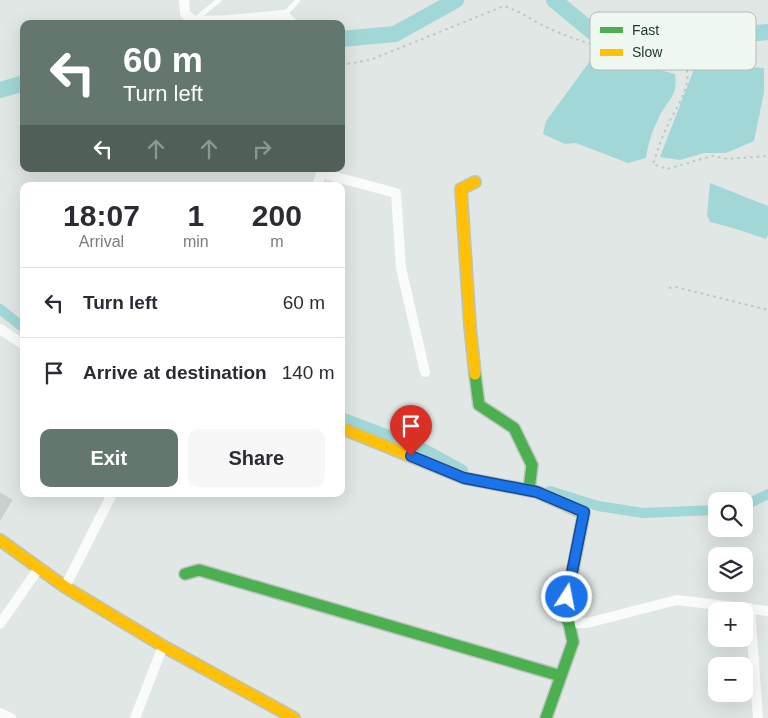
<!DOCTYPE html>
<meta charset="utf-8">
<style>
:root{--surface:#fff;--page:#f7f7f7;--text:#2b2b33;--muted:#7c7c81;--line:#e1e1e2;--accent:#64776e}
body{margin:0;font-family:Arial,sans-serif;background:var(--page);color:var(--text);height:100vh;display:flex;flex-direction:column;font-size:19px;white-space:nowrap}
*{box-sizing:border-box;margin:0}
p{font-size:16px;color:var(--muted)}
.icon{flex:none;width:28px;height:28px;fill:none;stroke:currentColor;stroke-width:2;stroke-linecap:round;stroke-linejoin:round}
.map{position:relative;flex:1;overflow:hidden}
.drawer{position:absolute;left:20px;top:182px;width:325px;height:315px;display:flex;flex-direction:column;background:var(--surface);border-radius:10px;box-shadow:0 5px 20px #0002}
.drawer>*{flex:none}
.banner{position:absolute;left:20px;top:20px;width:325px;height:152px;border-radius:10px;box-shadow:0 5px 20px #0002;background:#64776e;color:#fff;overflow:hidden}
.fabs{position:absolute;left:708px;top:492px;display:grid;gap:10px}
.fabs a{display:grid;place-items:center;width:45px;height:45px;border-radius:10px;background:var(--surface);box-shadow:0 5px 20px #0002;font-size:25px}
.pin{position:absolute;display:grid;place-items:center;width:42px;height:42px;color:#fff;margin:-51px -21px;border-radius:50% 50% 50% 0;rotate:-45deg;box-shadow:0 0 5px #0007}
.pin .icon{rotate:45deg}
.me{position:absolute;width:55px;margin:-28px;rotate:11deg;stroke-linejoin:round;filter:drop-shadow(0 0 4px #0008)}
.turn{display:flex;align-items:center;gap:18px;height:105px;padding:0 20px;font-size:22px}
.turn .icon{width:65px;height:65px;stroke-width:2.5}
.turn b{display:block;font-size:35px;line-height:42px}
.lanes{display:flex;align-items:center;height:48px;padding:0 20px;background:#0003;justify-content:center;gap:25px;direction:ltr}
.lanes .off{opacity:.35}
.eta{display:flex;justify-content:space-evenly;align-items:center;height:85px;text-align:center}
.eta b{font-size:30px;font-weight:700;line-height:35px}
.action{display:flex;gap:10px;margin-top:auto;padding:10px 20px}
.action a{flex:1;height:58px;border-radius:10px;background:var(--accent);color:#fff;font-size:20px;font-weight:700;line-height:58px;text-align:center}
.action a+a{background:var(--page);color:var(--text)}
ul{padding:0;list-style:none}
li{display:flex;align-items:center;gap:15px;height:70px;padding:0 20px;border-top:1px solid var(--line)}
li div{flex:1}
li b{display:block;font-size:19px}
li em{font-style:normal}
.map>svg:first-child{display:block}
</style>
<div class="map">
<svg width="768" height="718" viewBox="0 0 768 718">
<rect width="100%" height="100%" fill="#e1e7e4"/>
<path fill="#a1d7d6" d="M 596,53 L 675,74 C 678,96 669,98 659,117 C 653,129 648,144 646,158 L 628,163 L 576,143 L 565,144 L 543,134 L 546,121 Z
M 727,65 L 764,68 L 764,92 L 754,141 L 726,153 L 704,153 L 680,160 L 660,157 L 694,69 Z
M 710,183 L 768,206 L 768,235 L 766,239 L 733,228 L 710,222 L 707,215 Z"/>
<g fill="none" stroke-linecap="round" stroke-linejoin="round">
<path stroke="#a1d7d6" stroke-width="10" d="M 0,309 L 24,328
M 341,417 L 423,448 L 463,470
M 550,491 L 598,506 L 643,513 L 716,510
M 744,506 L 768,494"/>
<path stroke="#a1d7d6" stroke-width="16" d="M 554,0 L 600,38 L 647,47 L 699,38 L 768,32
M 341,39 L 395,34 L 456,0
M 0,90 L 24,83"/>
</g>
<path fill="#cad0cd" stroke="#cad0cd" d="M 0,493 L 12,500 L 0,520 Z"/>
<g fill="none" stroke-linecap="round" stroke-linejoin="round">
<g stroke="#bbc4bf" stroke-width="14">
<path id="fast" d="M 475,374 L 479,405 L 514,428 L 532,465 L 529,490
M 185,574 L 199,570 L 561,676
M 546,718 L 573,642 L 569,623 L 564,614 L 584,513"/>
</g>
<g stroke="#bbc4bf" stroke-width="14">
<path id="slow" d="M 475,182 L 461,189 L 470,326 L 475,374
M 341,428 L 464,478 L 537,492 L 584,513
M 0,540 L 65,587 L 163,646 L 294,718"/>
</g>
<path stroke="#bfc7c4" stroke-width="2" stroke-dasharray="2.5 4" stroke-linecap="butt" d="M 341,65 L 370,60 L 504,6 C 523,12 537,24 555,31 C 597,49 642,56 686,66 C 693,89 673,111 665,131 C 660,142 657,153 653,164 L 667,169 L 712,156 L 728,159 L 768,156
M 669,288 L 676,287 L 768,310"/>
<path stroke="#fafbfb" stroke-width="5" d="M 284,15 L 298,0
M 196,19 L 219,0"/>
<path stroke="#fafbfb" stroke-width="10" d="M 184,0 L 185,14 L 194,21 L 229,20 L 284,15 L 293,24
M 317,186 L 321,173 L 396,193 L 401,268 L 425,372
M 0,329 L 24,345
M 65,587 L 112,494
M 750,608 L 758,718
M 569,623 L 587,623 L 677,600 L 768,611
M 0,624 L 39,568
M 0,713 L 11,718
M 135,718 L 163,646"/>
<use href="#fast" stroke="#4caf50" stroke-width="11"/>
<use href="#slow" stroke="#ffc107" stroke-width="11"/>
</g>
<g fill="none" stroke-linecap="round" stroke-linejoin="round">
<g stroke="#114b97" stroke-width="12">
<path id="route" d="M 411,456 L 464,478 L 537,492 L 584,512 L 567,597"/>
</g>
<use href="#route" stroke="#1a73e8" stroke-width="9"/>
</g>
<rect x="590" y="12" width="166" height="58" rx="8" fill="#eff7f1" stroke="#b1beb7" stroke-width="1"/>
<rect x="600" y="27" width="23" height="6" fill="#4caf50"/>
<rect x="600" y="49" width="23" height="7" fill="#ffc107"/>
<g font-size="14" fill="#203a2f">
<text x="632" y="35">Fast</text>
<text x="632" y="57">Slow</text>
</g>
</svg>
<div class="fabs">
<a><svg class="icon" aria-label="search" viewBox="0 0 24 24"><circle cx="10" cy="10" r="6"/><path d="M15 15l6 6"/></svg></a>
<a><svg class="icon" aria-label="layers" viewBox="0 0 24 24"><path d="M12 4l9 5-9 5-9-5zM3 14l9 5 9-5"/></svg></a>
<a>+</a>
<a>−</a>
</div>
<div class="pin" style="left:411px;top:456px;background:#d93025"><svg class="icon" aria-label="arrive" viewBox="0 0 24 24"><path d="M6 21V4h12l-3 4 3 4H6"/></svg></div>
<svg class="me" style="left:567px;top:597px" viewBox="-20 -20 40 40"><circle r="17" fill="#1a73e8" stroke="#fff" stroke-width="3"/><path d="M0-11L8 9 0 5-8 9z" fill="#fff"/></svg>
<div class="banner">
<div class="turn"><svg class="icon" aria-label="left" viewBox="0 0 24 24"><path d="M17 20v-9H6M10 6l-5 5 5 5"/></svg><div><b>60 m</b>Turn left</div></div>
<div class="lanes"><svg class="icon" aria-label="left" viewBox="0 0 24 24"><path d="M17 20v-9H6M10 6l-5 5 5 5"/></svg><svg class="icon off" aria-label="ahead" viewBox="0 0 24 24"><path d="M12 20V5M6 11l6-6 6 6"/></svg><svg class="icon off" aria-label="ahead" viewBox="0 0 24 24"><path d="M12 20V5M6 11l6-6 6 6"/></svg><svg class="icon off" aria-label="right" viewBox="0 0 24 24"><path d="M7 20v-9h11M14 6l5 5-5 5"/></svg></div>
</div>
<section class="drawer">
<div class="eta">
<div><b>18:07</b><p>Arrival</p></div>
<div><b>1</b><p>min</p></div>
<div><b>200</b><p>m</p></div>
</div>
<ul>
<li><svg class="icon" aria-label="left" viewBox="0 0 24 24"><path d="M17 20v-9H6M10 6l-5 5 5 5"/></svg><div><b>Turn left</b></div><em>60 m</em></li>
<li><svg class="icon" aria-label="arrive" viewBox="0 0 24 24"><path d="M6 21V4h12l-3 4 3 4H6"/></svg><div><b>Arrive at destination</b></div><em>140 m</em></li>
</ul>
<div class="action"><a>Exit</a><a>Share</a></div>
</section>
</div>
